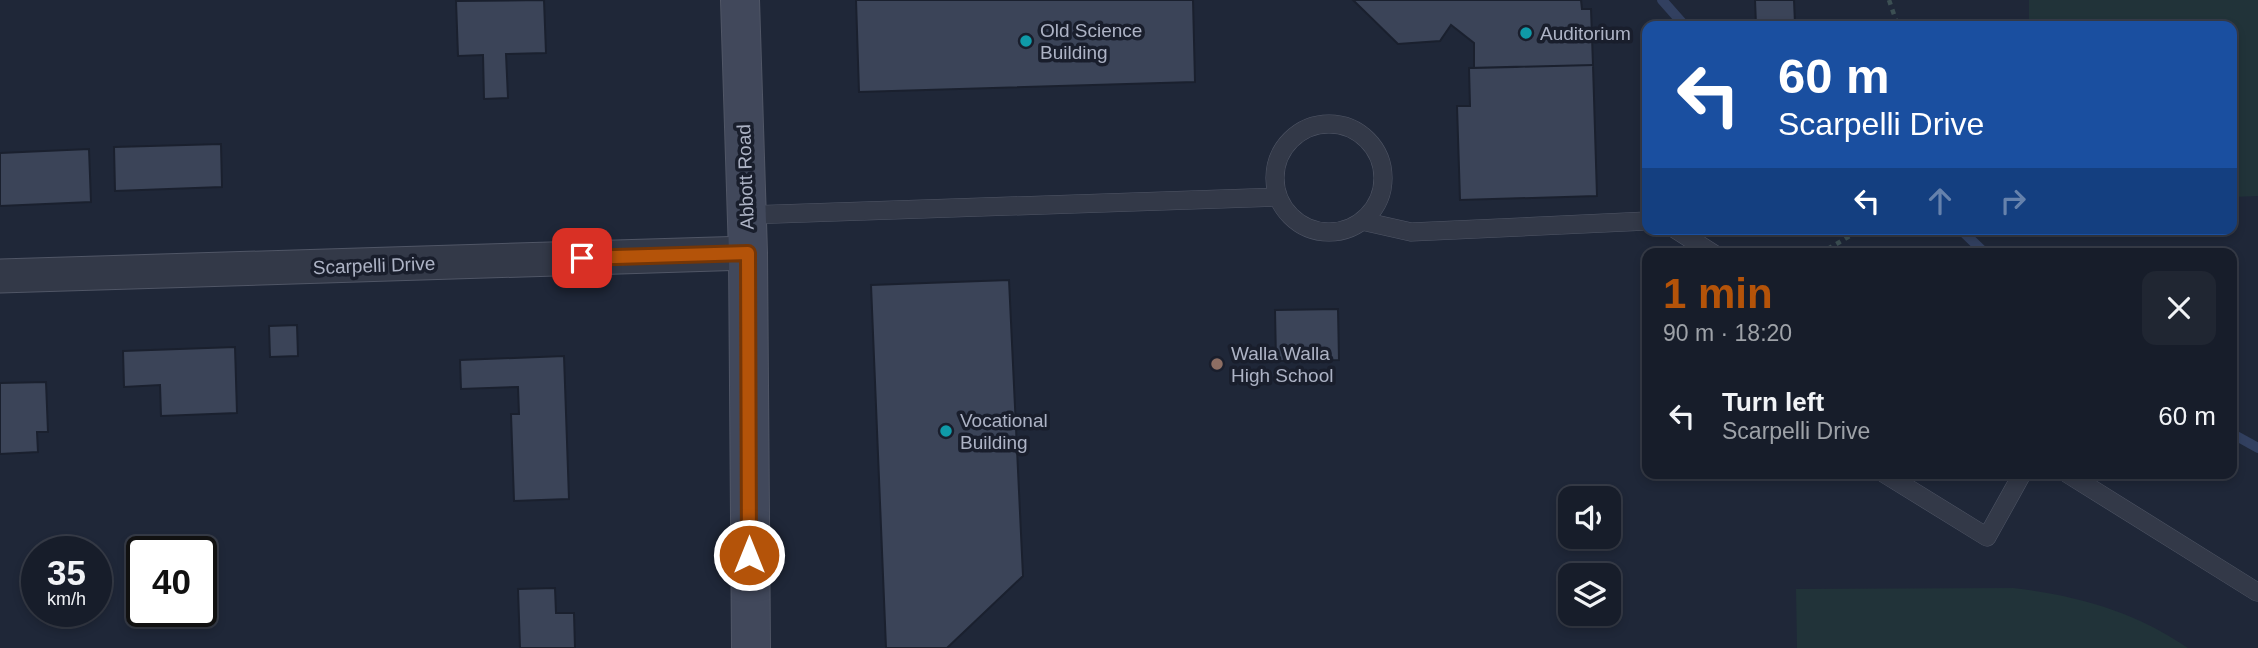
<!DOCTYPE html>
<meta charset="utf-8">
<style>
:root{--surface:#171d2a;--page:#202632;--text:#f1f3f6;--muted:#9ea2a8;--line:#363b47;--accent:#b45309}
body{margin:0;font-family:Arial,sans-serif;background:var(--page);color:var(--text);height:100vh;display:flex;flex-direction:column;font-size:26px;white-space:nowrap}
*{box-sizing:border-box;margin:0}
p{font-size:23px;color:var(--muted)}
.icon{flex:none;width:38px;height:38px;fill:none;stroke:currentColor;stroke-width:2;stroke-linecap:round;stroke-linejoin:round}
.map{position:relative;flex:1;overflow:hidden}
.panel{position:absolute;left:1642px;top:248px;width:595px;height:231px;display:flex;flex-direction:column;background:var(--surface);border-radius:14px;box-shadow:0 4px 10px #0003,0 0 0 2px var(--line)}
.panel>*{flex:none}
.hud{position:absolute;left:1642px;top:21px;width:595px;height:214px;border-radius:14px;box-shadow:0 4px 10px #0003,0 0 0 2px var(--line);background:#1a4fa0;color:#fff;overflow:hidden}
.tools{position:absolute;left:1558px;top:486px;display:grid;gap:14px}
.tools a{display:grid;place-items:center;width:63px;height:63px;border-radius:14px;background:var(--surface);box-shadow:0 4px 10px #0003,0 0 0 2px var(--line);font-size:35px}
.speed{position:absolute;left:21px;top:536px;display:flex;gap:14px;font-size:35px;font-weight:700;text-align:center}
.speed>*{display:grid;place-content:center;width:91px;height:91px;border-radius:50%;background:var(--surface);box-shadow:0 4px 10px #0003,0 0 0 2px var(--line);line-height:1}
.speed small{font-size:18px;font-weight:400}
.speed .limit{border:4px solid #111;border-radius:10px;background:#fff;color:#111}
.pin{position:absolute;display:grid;place-items:center;width:60px;height:60px;color:#fff;margin:-30px;border-radius:14px;box-shadow:0 4px 10px #0006}
.me{position:absolute;width:77px;margin:-38px;rotate:0deg;stroke-linejoin:round;filter:drop-shadow(0 0 5px #0008)}
.turn{display:flex;align-items:center;gap:24px;height:147px;padding:0 21px;font-size:32px}
.turn .icon{width:91px;height:91px;stroke-width:2.5}
.turn b{display:block;font-size:49px;line-height:60px}
.lanes{display:flex;align-items:center;height:66px;padding:0 21px;background:#0003;justify-content:center;gap:35px;direction:ltr}
.lanes .off{opacity:.35}
.round{display:grid;place-items:center;flex:none;width:74px;height:74px;border-radius:14px;background:var(--page)}
.overview{display:flex;align-items:center;justify-content:space-between;height:119px;padding:0 21px}
h1{font-size:42px;font-weight:700;line-height:52px;color:var(--accent)}
ul{padding:0;list-style:none}
li{display:flex;align-items:center;gap:21px;height:98px;padding:0 21px}
li div{flex:1}
li b{display:block;font-size:26px}
li em{font-style:normal}
.map>svg:first-child{display:block}
</style>
<div class="map">
<svg width="2258" height="648" viewBox="0 0 2258 648">
<rect width="100%" height="100%" fill="#1f2738"/>
<path fill="#213339" d="M 2029,0 L 2258,0 L 2258,196 L 2231,197 L 2231,26 L 2029,26 Z
M 2013,588 C 2076,595 2136,612 2188,648 L 1797,648 L 1796,589 Z"/>
<g fill="none" stroke-linecap="round" stroke-linejoin="round">
<path stroke="#324060" stroke-width="10" d="M 1662,0 L 1685,26
M 1960,229 L 1986,254
M 2231,433 L 2258,448"/>
</g>
<path fill="#3b4458" stroke="#1a202e" stroke-width="2" d="M 544,0 L 546,53 L 506,54 L 508,98 L 484,99 L 483,55 L 458,56 L 456,1 Z
M 856,0 L 1193,0 L 1195,82 L 859,92 Z
M 1353,0 L 1581,0 L 1582,9 L 1591,9 L 1593,65 L 1474,68 L 1474,43 L 1451,25 L 1440,41 L 1398,44 Z
M 1755,0 L 1794,0 L 1795,24 L 1756,25 Z
M 1593,65 L 1597,196 L 1460,200 L 1457,106 L 1470,106 L 1469,68 Z
M 221,144 L 222,187 L 115,191 L 114,147 Z
M 89,149 L 91,202 L 0,206 L 0,153 Z
M 1716,229 L 1781,229 L 1781,232 L 1716,236 Z
M 1009,280 L 1023,576 L 947,648 L 886,648 L 871,285 Z
M 1338,309 L 1339,360 L 1276,361 L 1275,310 Z
M 297,325 L 298,356 L 270,357 L 269,326 Z
M 235,347 L 237,413 L 161,416 L 160,385 L 124,387 L 123,351 Z
M 564,356 L 569,499 L 514,501 L 511,414 L 519,414 L 518,387 L 461,389 L 460,360 Z
M 46,382 L 48,432 L 37,432 L 38,452 L 0,454 L 0,383 Z
M 555,588 L 556,613 L 574,613 L 575,648 L 520,648 L 518,589 Z"/>
<g fill="none" stroke-linecap="round" stroke-linejoin="round">
<g stroke="#505666" stroke-width="19">
<path id="lane" d="M1275 178a54 54 0 1 1 108 0a54 54 0 1 1-108 0Z
M 747,215 L 1278,197
M 1362,221 L 1411,232 L 1647,221
M 1675,229 L 1714,254
M 1885,474 L 1987,537 L 2022,474
M 2068,474 L 2257,592"/>
</g>
<g stroke="#505666" stroke-width="35">
<path id="street" d="M 0,276 L 748,253"/>
</g>
<g stroke="#505666" stroke-width="40">
<path id="secondary" d="M 740,0 L 748,253 L 751,648"/>
</g>
<path stroke="#3c4f53" stroke-width="4.5" stroke-dasharray="5 5" stroke-linecap="butt" d="M 1889,0 L 1898,26
M 1819,254 L 1862,229"/>
<use href="#lane" stroke="#333948" stroke-width="18"/>
<use href="#street" stroke="#333948" stroke-width="33"/>
<use href="#secondary" stroke="#41485b" stroke-width="38"/>
</g>
<g fill="none" stroke-linecap="round" stroke-linejoin="round">
<g stroke="#753606" stroke-width="18">
<path id="route" d="M 582,258 L 748,253 L 749,555"/>
</g>
<use href="#route" stroke="#b45309" stroke-width="12"/>
</g>
<g fill="#0f9aa8" stroke="#191e2c" stroke-width="2.5">
<circle cx="1526" cy="33" r="7"/>
<circle cx="1026" cy="41" r="7"/>
<circle cx="946" cy="431" r="7"/>
</g>
<circle fill="#8d6e63" stroke="#191e2c" stroke-width="2.5" cx="1217" cy="364" r="7"/>
<g text-anchor="middle" stroke-width="7" stroke-linejoin="round" paint-order="stroke">
<g font-size="19" fill="#adb3c5" stroke="#191e2c" text-anchor="start">
<text x="1040" y="37">Old Science<tspan x="1040" dy="22">Building</tspan></text>
<text x="1540" y="40">Auditorium</text>
<text x="1231" y="360">Walla Walla<tspan x="1231" dy="22">High School</tspan></text>
<text x="960" y="427">Vocational<tspan x="960" dy="22">Building</tspan></text>
</g>
<g font-size="19" fill="#adb3c5" stroke="#191e2c">
<text transform="translate(745 177) rotate(-92)" y="7">Abbott Road</text>
<text transform="translate(374 265) rotate(-2)" y="7">Scarpelli Drive</text>
</g>
</g>
</svg>
<div class="tools">
<a><svg class="icon" aria-label="sound" viewBox="0 0 24 24"><path d="M4 9h4l5-4v14l-5-4H4zM17 9q2 3 0 6"/></svg></a>
<a><svg class="icon" aria-label="layers" viewBox="0 0 24 24"><path d="M12 4l9 5-9 5-9-5zM3 14l9 5 9-5"/></svg></a>
</div>
<div class="speed"><div>35<small>km/h</small></div><div class="limit">40</div></div>
<div class="pin" style="left:582px;top:258px;background:#d93025"><svg class="icon" aria-label="arrive" viewBox="0 0 24 24"><path d="M6 21V4h12l-3 4 3 4H6"/></svg></div>
<svg class="me" style="left:749px;top:555px" viewBox="-20 -20 40 40"><circle r="17" fill="#b45309" stroke="#fff" stroke-width="3"/><path d="M0-11L8 9 0 5-8 9z" fill="#fff"/></svg>
<div class="hud">
<div class="turn"><svg class="icon" aria-label="left" viewBox="0 0 24 24"><path d="M17 20v-9H6M10 6l-5 5 5 5"/></svg><div><b>60 m</b>Scarpelli Drive</div></div>
<div class="lanes"><svg class="icon" aria-label="left" viewBox="0 0 24 24"><path d="M17 20v-9H6M10 6l-5 5 5 5"/></svg><svg class="icon off" aria-label="ahead" viewBox="0 0 24 24"><path d="M12 20V5M6 11l6-6 6 6"/></svg><svg class="icon off" aria-label="right" viewBox="0 0 24 24"><path d="M7 20v-9h11M14 6l5 5-5 5"/></svg></div>
</div>
<section class="panel">
<div class="overview"><div><h1>1 min</h1><p>90 m · 18:20</p></div><a class="round"><svg class="icon" aria-label="close" viewBox="0 0 24 24"><path d="M6 6l12 12M18 6L6 18"/></svg></a></div>
<ul>
<li><svg class="icon" aria-label="left" viewBox="0 0 24 24"><path d="M17 20v-9H6M10 6l-5 5 5 5"/></svg><div><b>Turn left</b><p>Scarpelli Drive</p></div><em>60 m</em></li>
</ul>
</section>
</div>
